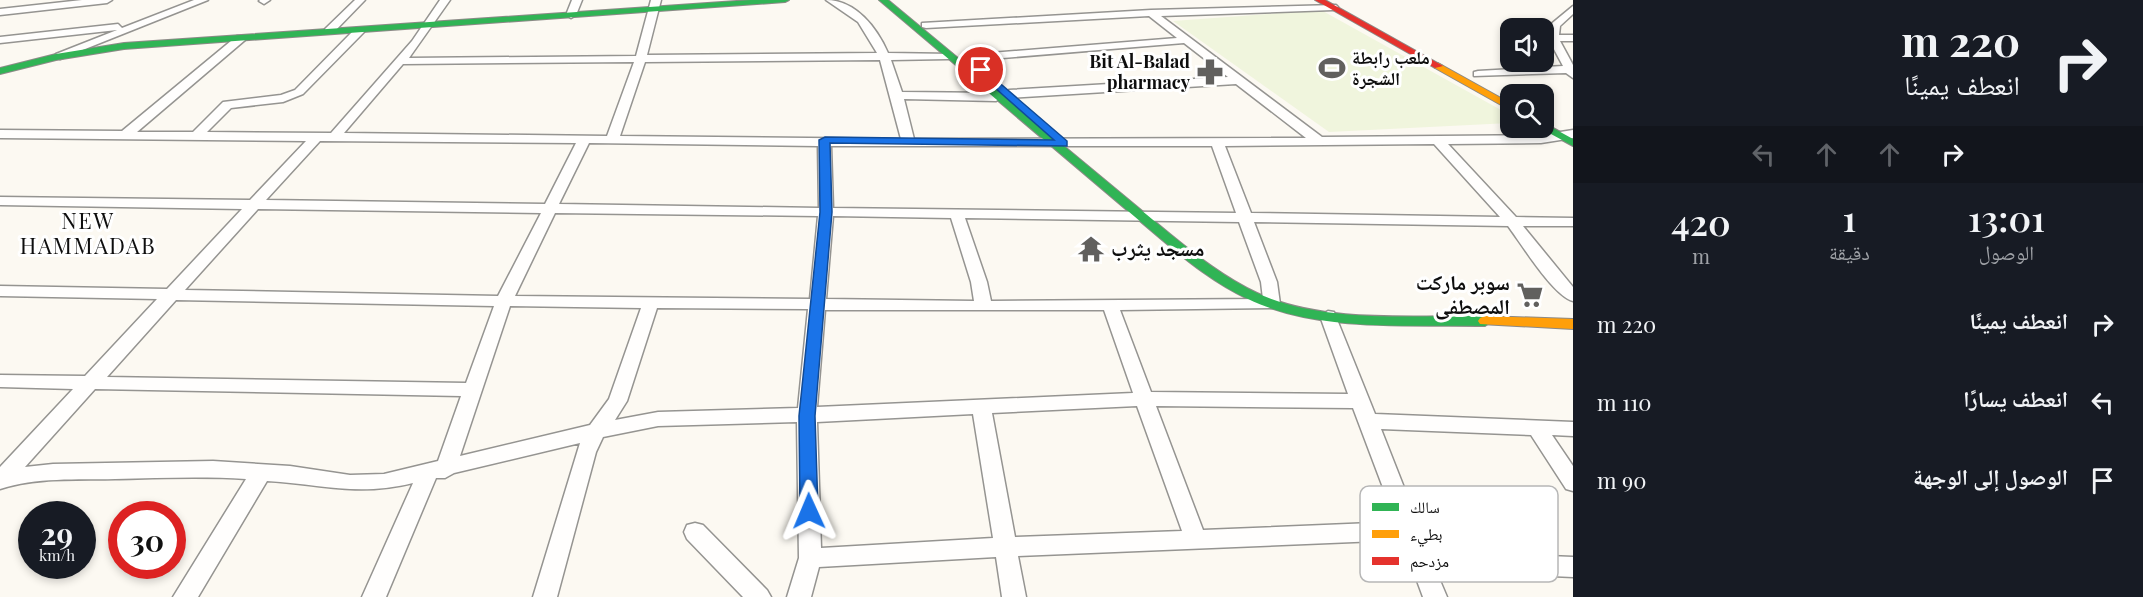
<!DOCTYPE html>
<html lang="ar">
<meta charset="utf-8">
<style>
:root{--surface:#171b24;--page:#242831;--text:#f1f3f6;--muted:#9ea1a6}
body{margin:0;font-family:"Playfair Display","Noto Naskh Arabic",serif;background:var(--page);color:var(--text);direction:rtl;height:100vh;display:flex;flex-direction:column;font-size:22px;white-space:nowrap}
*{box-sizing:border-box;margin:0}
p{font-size:20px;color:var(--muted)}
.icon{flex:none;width:33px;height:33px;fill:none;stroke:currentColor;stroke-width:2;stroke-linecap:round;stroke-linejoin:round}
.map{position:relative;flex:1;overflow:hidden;direction:ltr}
.panel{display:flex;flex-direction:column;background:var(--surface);width:570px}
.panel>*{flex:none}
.hud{background:#171b24;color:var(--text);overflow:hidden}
.tools{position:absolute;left:1500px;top:18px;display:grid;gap:12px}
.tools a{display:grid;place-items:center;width:54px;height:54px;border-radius:12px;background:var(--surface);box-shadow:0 3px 9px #0003;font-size:30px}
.speed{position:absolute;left:18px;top:501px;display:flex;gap:12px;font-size:30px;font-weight:700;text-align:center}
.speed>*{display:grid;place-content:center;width:78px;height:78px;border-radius:50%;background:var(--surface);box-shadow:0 3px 9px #0003;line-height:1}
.speed small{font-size:15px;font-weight:400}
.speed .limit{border:9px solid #d22;background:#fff;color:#111}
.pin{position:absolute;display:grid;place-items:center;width:51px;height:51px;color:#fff;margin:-26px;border:3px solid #fff;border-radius:50%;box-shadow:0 2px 6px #0007}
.me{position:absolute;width:66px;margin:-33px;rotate:359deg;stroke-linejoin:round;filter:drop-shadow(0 0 4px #0008)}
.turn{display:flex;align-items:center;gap:21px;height:126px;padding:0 24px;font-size:27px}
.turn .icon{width:78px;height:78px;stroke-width:2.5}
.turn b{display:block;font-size:42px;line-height:51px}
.lanes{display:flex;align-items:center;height:57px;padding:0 24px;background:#0003;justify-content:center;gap:30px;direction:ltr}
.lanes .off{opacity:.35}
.eta{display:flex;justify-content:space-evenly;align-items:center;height:102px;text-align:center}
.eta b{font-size:36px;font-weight:600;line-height:42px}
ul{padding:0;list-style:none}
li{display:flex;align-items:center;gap:18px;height:78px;padding:0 24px}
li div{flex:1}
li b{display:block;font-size:22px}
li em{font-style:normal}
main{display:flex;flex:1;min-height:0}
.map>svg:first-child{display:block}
</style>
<main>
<section class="panel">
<div class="hud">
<div class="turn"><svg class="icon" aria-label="right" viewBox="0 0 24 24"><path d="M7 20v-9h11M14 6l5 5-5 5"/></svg><div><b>220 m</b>انعطف يمينًا</div></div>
<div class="lanes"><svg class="icon off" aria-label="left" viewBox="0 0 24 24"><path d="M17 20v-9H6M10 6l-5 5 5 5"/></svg><svg class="icon off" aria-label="ahead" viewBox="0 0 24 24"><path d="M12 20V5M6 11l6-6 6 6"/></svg><svg class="icon off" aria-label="ahead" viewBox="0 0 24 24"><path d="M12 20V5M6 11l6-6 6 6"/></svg><svg class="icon" aria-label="right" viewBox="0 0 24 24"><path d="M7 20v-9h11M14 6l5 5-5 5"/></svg></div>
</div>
<div class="eta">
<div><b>13:01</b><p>الوصول</p></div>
<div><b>1</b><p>دقيقة</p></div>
<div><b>420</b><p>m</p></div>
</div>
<ul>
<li><svg class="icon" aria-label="right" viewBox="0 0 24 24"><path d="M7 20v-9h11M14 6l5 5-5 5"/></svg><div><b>انعطف يمينًا</b></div><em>220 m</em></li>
<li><svg class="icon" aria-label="left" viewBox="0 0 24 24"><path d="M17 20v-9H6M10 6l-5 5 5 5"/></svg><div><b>انعطف يسارًا</b></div><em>110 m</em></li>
<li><svg class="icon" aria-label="arrive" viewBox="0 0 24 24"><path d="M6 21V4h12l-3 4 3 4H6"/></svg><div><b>الوصول إلى الوجهة</b></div><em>90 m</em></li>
</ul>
</section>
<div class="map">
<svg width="1573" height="597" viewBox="0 0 1573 597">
<rect width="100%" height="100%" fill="#fcf9f2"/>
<path fill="#f0f5dd" d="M 1321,10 L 1510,115 L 1510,123 L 1329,132 L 1173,21 Z"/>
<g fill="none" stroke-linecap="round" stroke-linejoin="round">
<g stroke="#959491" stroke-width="3">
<path id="street" d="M 82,0 L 112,0 L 107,3 L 0,15 L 0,9 Z
M 194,0 L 208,0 L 60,59 L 55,56 L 56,54 L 117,30 L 0,43 L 0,37 L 118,24 L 122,28 Z
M 270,0 L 264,4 L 259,1 L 260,0 Z
M 355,0 L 365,0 L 333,33 L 325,33 L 325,29 Z
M 440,0 L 450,0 L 409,58 L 636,56 L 651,0 L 661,0 L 647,55 L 877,53 L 858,22 L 826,0 C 856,0 877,28 888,53 L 952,54 L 952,58 L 948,59 L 891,60 L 902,92 L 996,93 L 1002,97 L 996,101 L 904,99 L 914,139 L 1306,138 L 1236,84 L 1009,98 L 1003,94 L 1009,90 L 1228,77 L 1184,43 L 966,61 L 961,58 L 966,55 L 1177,38 L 1149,16 L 926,28 L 922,27 L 922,23 L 1151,10 L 1336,5 L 1338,7 L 1333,10 L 1161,16 L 1322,137 L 1541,135 L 1573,130 L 1573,138 L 1541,143 L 1448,144 L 1516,217 L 1573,218 L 1573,226 L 1523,226 L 1573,287 L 1573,301 C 1553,296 1521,243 1508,226 L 1254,222 L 1277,282 L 1280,304 L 1278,308 L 1120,310 L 1151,392 L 1348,394 L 1320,316 L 1328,311 L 1334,312 L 1375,414 L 1573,422 L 1573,436 L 1552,435 L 1573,466 L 1573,491 L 1566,489 L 1531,435 L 1381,429 L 1429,551 L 1573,557 L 1573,577 L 1436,571 L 1447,597 L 1423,597 L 1402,540 L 1018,556 L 1026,597 L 1002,597 L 996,557 L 819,567 L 811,597 L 787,597 L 799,558 L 797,422 L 658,426 L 603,437 L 596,452 L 557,597 L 533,597 L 580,443 L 454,473 L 445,478 L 436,478 L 386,597 L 362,597 L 413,483 C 356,497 322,484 267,481 L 198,597 L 173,597 L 246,479 C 202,476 159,478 115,479 C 77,480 36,477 0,489 L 0,467 L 73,389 L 0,387 L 0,375 L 85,376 L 157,299 L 0,296 L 0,286 L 167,289 L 242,209 L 0,205 L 0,197 L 250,200 L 306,141 L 0,138 L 0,130 L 122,131 L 237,36 L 245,36 L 245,40 L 137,132 L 193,132 L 223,102 L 281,95 L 295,90 L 356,28 L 364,28 L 364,32 L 303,94 L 283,102 L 231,108 L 207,132 L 331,133 L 412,41 ZM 880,60 L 901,139 L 620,136 L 645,62 ZM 634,62 L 607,136 L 344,133 L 403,64 ZM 320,141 L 576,143 L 545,204 L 266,200 ZM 589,143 L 818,146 L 819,208 L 559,204 ZM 1434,144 L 1500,217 L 1251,213 L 1225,146 ZM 831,146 L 1212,146 L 1236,213 L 833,208 ZM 258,209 L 541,213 L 498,296 L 185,290 ZM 555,213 L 818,216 L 810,299 L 515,296 ZM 833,216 L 951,218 L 971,282 L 974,301 L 826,299 ZM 965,218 L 1239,222 L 1261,282 L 1263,299 L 991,301 L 987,282 ZM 176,300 L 494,306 L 466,383 L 107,377 ZM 510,306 L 641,308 L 609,399 L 590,425 L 460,456 ZM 657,308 L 808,309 L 798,408 L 658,412 L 615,420 L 627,401 ZM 825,310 L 1104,310 L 1133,393 L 817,407 ZM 95,389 L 461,396 L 438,461 L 384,474 L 350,475 L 290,466 L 213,461 L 53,464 L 25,467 ZM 1137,406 L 1182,531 L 1015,537 L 992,413 ZM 1156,406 L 1353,408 L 1396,522 L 1203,530 ZM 973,414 L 993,538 L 821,548 L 817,422 Z
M 572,0 L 582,0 L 576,15 L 571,18 L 566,15 Z
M 1573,6 L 1573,14 L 1560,26 L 1559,35 L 1573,35 L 1573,41 L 1560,41 L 1573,65 L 1573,78 L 1566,73 L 1474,76 L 1474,72 L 1478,71 L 1563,66 L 1548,38 L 1550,25 Z
M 695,523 L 703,525 L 767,590 L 771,597 L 743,597 L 687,539 L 684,532 L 687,525 Z"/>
</g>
<g stroke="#8c8a87" stroke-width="2">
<path id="fast" d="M 751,0 L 789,0 L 785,2 L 124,49 L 56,60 L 0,74 L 0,68 L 56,54 L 124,43 Z
M 879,0 L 888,0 L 1170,234 C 1197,256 1225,278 1257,293 C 1324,324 1413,315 1485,316 L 1492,321 L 1485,326 C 1408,324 1320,333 1248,299 C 1216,284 1188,262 1161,239 Z
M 1544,123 L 1573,139 L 1573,146 L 1540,128 L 1544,128 Z"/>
</g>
<g stroke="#8c8a87" stroke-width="2">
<path id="slow" d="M 1438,63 L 1510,103 L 1510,110 L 1435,68 L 1433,66 Z
M 1485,316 L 1573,319 L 1573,329 L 1480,324 L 1478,321 L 1480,318 Z"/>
</g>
<g stroke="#8c8a87" stroke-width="2">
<path id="jam" d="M 1315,0 L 1325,0 L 1443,66 L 1435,68 Z"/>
</g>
<use href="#street" fill="#fffefd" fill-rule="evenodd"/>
<use href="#fast" fill="#30b455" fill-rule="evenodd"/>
<use href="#slow" fill="#ff9f0a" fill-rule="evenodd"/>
<use href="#jam" fill="#e5322d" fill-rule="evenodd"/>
</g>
<path fill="#1a73e8" stroke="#114b97" stroke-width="1.5" d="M 981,67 L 1067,141 L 1067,146 L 830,143 L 832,212 L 815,416 L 818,511 L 816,516 L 809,518 L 803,516 L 800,511 L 799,416 L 820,212 L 819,140 L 825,137 L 1054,140 L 977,72 L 976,70 Z"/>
<defs>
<g id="stadium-bare" transform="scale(2.07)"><path d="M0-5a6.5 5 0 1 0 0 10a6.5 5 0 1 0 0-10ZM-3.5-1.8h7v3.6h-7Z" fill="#61605e" stroke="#fff" stroke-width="2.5" paint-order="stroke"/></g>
<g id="pharmacy-bare" transform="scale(2.07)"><path d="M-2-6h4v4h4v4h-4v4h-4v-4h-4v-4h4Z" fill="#61605e" stroke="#fff" stroke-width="2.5" paint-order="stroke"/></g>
<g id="temple-bare" transform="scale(2.07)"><path d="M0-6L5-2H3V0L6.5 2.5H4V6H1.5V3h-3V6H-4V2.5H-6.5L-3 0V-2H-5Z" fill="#61605e" stroke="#fff" stroke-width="2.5" paint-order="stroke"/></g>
<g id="supermarket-bare" transform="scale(2.07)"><path d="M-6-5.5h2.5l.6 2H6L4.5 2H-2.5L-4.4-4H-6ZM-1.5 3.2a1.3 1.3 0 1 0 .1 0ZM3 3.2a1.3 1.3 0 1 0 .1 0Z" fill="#61605e" stroke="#fff" stroke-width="2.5" paint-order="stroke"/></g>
</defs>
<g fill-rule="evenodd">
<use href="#stadium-bare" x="1332" y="68"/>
<use href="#pharmacy-bare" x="1210" y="72"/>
<use href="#temple-bare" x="1091" y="249"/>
<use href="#supermarket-bare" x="1530" y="295"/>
</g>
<g text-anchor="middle" stroke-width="6" stroke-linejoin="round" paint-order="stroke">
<g font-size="18" font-weight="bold" fill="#0e0e0e" stroke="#fff" text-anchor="start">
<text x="1352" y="64">ملعب رابطة<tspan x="1352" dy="21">الشجرة</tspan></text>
<text x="1190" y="68" text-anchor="end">Bit Al-Balad<tspan x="1190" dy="21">pharmacy</tspan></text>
</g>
<g font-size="21" font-weight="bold" fill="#0e0e0e" stroke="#fff" text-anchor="start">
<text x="1111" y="256">مسجد يثرب</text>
<text x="1510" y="290" text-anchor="end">سوبر ماركت<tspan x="1510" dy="24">المصطفى</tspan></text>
</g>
<g font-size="22" letter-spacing="1.5" fill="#0e0e0e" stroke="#fff">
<text x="88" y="229">NEW<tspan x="88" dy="25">HAMMADAB</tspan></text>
</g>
</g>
<rect x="1360" y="486" width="198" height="96" rx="9" fill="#fff" stroke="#b7b7b7" stroke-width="1.5"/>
<rect x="1372" y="503" width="27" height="8" fill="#30b455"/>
<rect x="1372" y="530" width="27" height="8" fill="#ff9f0a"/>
<rect x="1372" y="557" width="27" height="8" fill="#e5322d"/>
<g font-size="16" fill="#0e0e0e">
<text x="1410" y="513">سالك</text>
<text x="1410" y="540">بطيء</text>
<text x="1410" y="567">مزدحم</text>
</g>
</svg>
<div class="tools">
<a><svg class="icon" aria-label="sound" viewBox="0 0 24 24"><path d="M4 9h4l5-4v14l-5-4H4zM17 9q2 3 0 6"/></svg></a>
<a><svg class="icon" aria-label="search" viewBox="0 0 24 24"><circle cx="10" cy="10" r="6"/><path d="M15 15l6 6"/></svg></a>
</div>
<div class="speed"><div>29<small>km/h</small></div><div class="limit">30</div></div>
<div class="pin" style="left:981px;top:70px;background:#d93025"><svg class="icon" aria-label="arrive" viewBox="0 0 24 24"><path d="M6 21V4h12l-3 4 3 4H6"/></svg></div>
<svg class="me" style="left:809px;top:511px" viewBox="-20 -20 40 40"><path d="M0-17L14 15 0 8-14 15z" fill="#1a73e8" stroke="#fff" stroke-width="4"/></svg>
</div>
</main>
